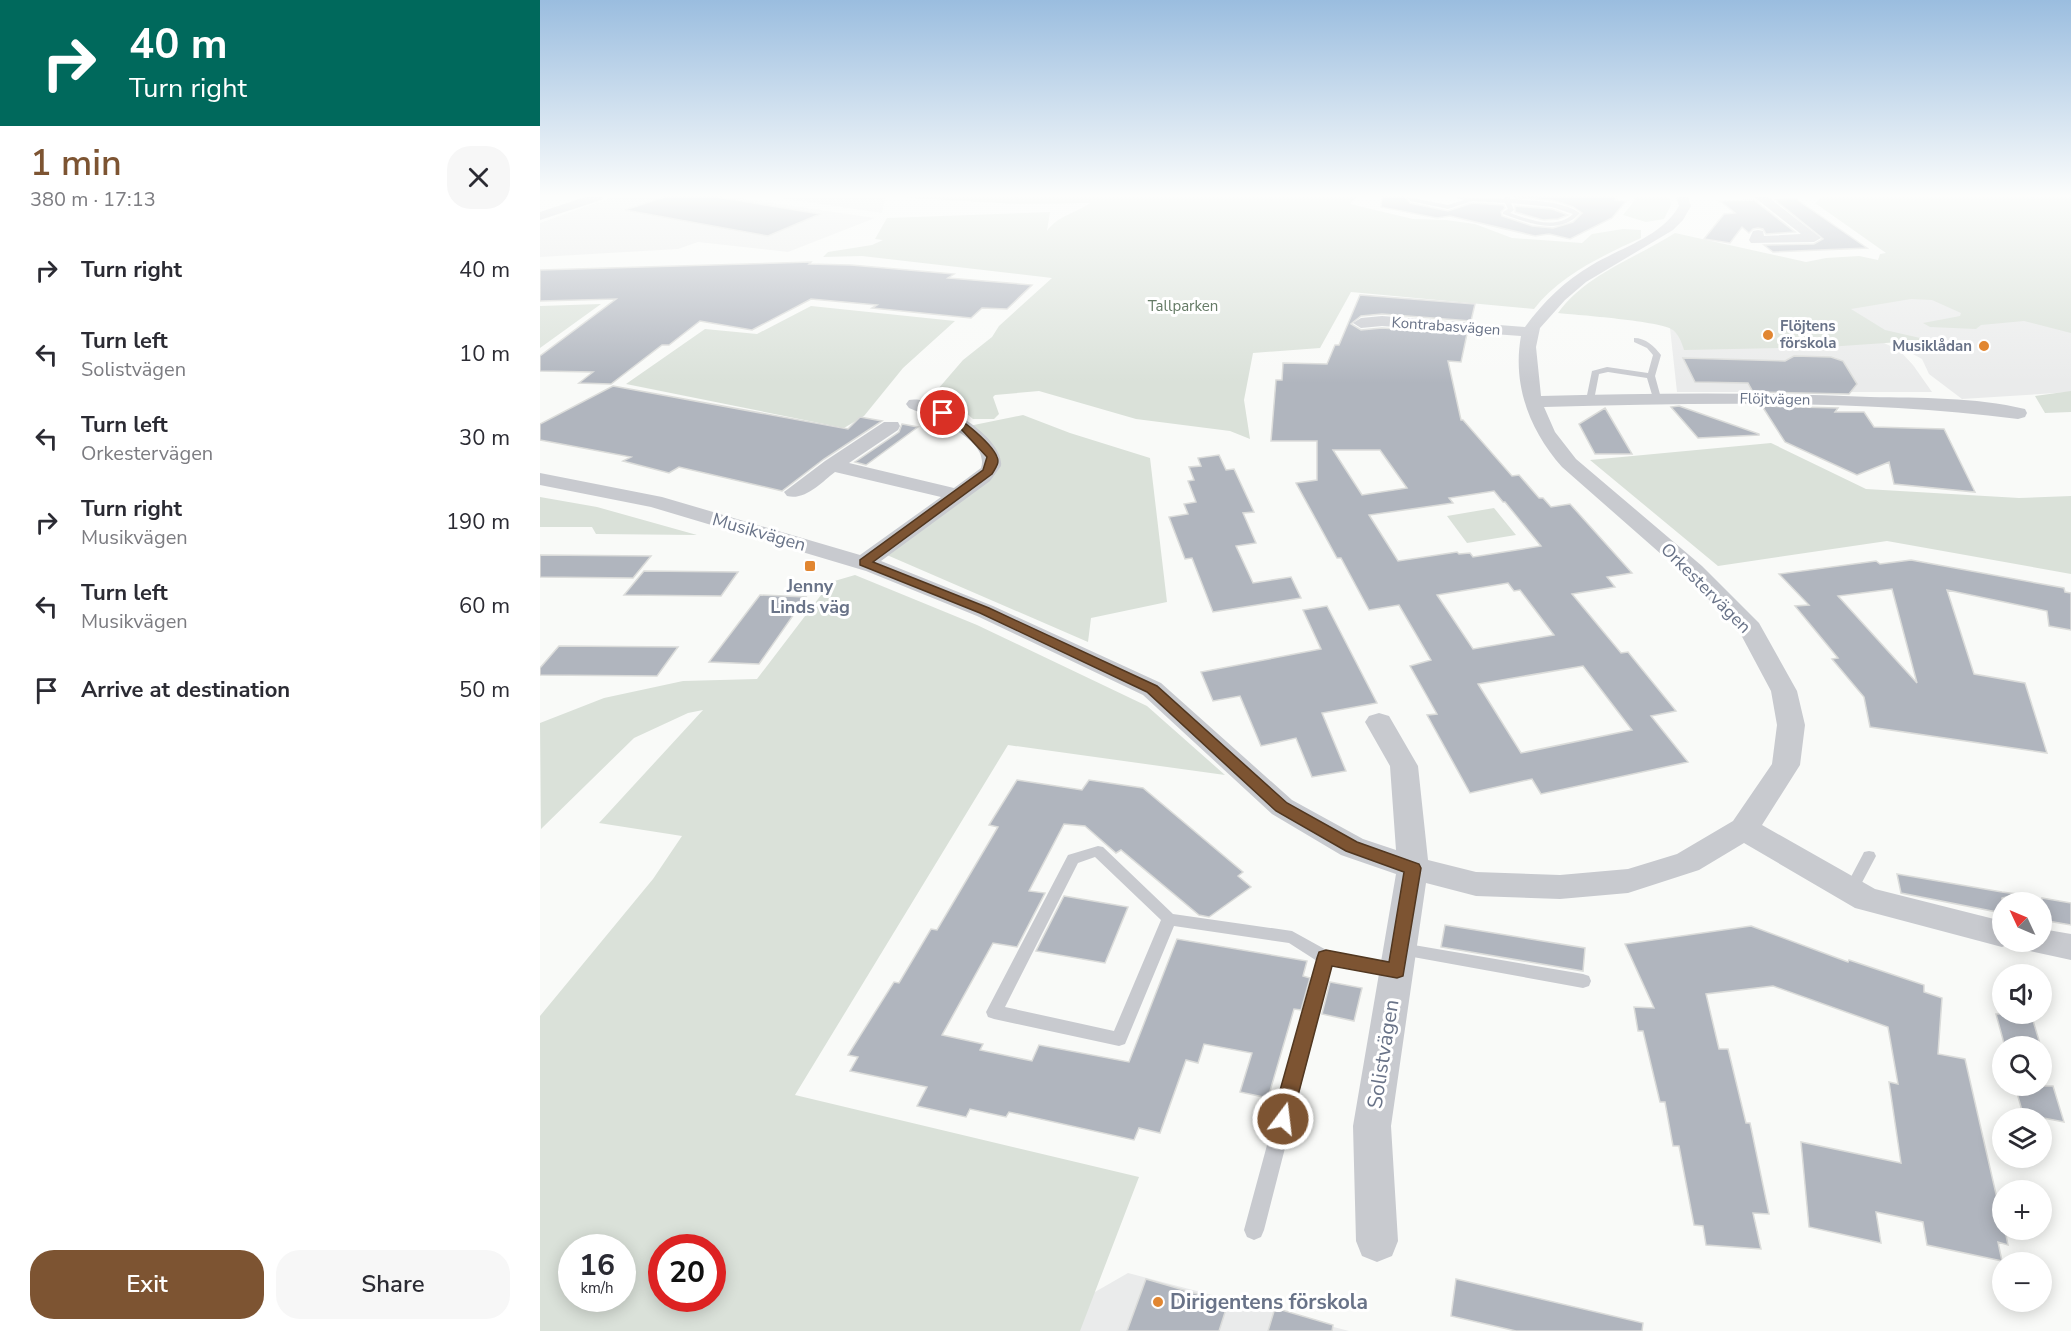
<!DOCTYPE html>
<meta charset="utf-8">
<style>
:root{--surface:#fff;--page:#f7f7f7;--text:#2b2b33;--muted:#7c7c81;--accent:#7d5432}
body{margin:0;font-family:"Nunito Sans",sans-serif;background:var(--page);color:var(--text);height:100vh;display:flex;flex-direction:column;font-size:22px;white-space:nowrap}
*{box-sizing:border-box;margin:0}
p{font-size:20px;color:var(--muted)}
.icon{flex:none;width:33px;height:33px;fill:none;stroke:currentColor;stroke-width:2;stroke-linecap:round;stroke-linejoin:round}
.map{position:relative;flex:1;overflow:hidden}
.sheet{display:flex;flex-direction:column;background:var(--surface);width:540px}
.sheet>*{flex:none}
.top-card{background:#00695c;color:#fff;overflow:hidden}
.needle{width:39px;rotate:314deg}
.tools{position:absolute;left:1452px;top:892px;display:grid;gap:12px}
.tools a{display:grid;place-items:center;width:60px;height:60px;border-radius:50%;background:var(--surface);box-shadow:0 3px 15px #0003;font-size:30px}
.speed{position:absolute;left:18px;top:1234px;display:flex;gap:12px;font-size:30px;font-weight:700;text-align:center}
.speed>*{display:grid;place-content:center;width:78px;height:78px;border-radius:50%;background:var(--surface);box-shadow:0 3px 15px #0003;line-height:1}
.speed small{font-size:15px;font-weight:400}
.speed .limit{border:9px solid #d22;background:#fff;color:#111}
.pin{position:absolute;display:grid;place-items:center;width:51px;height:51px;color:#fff;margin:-26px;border:3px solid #fff;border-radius:50%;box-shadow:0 2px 6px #0007}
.me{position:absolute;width:66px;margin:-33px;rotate:15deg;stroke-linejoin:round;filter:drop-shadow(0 0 4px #0008)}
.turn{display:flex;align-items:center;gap:21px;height:126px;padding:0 30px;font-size:27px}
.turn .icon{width:78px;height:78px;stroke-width:2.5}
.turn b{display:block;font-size:42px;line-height:51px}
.round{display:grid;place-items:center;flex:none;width:63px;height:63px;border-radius:24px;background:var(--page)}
.head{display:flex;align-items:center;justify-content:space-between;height:102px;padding:0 30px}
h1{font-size:36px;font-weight:600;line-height:45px;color:var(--accent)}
.primary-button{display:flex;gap:12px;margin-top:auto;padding:12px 30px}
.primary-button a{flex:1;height:69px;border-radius:24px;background:var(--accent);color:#fff;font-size:24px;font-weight:600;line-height:69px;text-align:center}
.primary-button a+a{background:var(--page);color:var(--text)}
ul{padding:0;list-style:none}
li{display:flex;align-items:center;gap:18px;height:84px;padding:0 30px}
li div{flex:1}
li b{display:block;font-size:22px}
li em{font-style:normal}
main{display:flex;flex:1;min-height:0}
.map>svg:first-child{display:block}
</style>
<main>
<section class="sheet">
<div class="top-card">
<div class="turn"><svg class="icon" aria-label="right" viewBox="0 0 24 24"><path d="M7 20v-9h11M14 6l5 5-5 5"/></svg><div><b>40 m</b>Turn right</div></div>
</div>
<div class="head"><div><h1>1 min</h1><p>380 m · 17:13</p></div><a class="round"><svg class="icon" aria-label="close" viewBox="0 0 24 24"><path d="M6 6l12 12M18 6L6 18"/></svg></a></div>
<ul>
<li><svg class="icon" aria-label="right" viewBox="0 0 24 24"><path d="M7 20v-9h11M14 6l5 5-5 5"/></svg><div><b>Turn right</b></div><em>40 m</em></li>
<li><svg class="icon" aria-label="left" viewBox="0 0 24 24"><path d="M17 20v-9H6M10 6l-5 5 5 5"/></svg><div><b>Turn left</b><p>Solistvägen</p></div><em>10 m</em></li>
<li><svg class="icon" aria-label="left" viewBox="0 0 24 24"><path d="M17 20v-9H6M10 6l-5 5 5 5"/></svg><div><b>Turn left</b><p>Orkestervägen</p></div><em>30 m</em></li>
<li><svg class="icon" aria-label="right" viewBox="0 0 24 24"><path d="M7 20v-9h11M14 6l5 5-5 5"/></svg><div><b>Turn right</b><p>Musikvägen</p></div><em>190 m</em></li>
<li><svg class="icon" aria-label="left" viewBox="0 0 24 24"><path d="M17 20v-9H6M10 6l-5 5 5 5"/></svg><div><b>Turn left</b><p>Musikvägen</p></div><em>60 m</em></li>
<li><svg class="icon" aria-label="arrive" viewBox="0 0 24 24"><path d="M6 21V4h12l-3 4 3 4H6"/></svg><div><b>Arrive at destination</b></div><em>50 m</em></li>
</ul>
<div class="primary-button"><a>Exit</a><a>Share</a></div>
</section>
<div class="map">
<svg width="1531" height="1331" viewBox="0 0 1531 1331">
<rect width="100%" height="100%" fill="#f9faf8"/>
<path fill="#eaebeb" d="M 73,197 L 192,197 L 335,218 L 248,252 L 158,242 L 138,249 L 0,257 L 0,223 Z
M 234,197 L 345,197 L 342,213 Z
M 1531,294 L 1531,392 L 1422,399 L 1389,374 L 1382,359 L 1271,299 Z
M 1258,303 L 1359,350 L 1373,365 L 1392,392 L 1137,392 L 1129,319 Z
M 588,1273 L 809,1331 L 487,1331 Z"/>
<path fill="#dae1d9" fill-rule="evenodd" d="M 354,197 L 817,197 L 810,204 L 873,219 L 906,220 L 935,224 L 972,238 L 1042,243 L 1052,234 L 1083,229 L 1101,230 L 1101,238 C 1064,255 1020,275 994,309 L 811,292 L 780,348 L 713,353 L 704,400 L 710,439 L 690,431 L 596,419 L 499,391 L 455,395 L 453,397 L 459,414 L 454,419 L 433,419 L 398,389 L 423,360 L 452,337 L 459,326 L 512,278 L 322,256 L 283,257 L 288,252 L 332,245 L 343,240 L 335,239 L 347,218 L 510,212 L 507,231 C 517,216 536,213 550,203 L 477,204 Z
M 1094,197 L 1129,197 L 1131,205 L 1124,219 L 1106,222 L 1083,215 L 1095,200 Z
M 1282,197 L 1531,197 L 1531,333 L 1484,321 L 1441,325 L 1436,329 L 1390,327 L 1383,323 L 1420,316 L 1421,313 L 1392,300 L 1371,299 L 1311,309 L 1345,330 L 1389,340 L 1287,347 L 1144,350 C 1142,343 1139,335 1133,330 C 1122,321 1037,315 1018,313 C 1046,274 1096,258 1135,233 L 1266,262 L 1286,258 L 1319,256 L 1338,260 L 1340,254 L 1346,253 L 1275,203 Z
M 61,304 L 0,348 L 0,306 Z
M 271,306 L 415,321 L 363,368 L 324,416 L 304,428 L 86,384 L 165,329 L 217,334 Z
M 1531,391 L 1531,412 L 1505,413 L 1495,396 Z
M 483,415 L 530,433 L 610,458 L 627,602 L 551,618 L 548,642 L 340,552 L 453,462 L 424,427 Z
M 1231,443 L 1326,489 L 1479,498 L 1531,496 L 1531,574 L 1347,541 L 1178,566 L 1050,460 Z
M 0,497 L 57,507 L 157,535 L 56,534 L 52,527 L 0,527 Z
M 954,508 L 976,535 L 927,543 L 907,516 Z
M 315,575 L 437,625 L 607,706 L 685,775 L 468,745 L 255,1095 L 599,1177 L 540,1331 L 0,1331 L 0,1016 L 113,879 L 142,836 L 59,823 L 163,710 L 148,713 L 94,738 L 1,829 L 0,723 L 64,698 L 143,681 L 217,679 L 291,582 ZM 32,1248 L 82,1248 L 82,1299 L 32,1299 ZM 122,1248 L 172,1248 L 172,1299 L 122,1299 Z"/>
<path fill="#b0b5be" stroke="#dbdcda" stroke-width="1.5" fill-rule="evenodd" d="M 124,197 L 177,197 L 280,214 L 228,236 L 85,210 Z
M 842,197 L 865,197 L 870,203 L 908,211 L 932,203 L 964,205 L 965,208 L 961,212 L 962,216 L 992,226 L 1013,228 L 1033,222 L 1042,213 L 1033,207 L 1016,201 L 973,197 L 1077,197 L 1075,200 L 1086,201 L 1072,218 L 1030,239 L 1009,234 L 995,236 L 910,216 L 897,218 L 841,207 Z
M 1256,199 L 1327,248 L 1233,252 L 1224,245 L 1274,244 L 1283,239 L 1235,200 Z
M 1214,200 L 1255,232 L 1226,234 L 1223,229 L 1218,228 L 1213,229 L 1209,233 L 1202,227 L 1190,243 L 1164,239 L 1184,214 L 1195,213 L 1180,201 Z
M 975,206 L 1012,209 L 1028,215 L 1018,219 L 1003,220 L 975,212 Z
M 271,262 L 269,264 L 311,265 L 414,274 L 408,278 L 492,285 L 467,309 L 442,308 L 431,318 L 332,308 L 337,305 L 271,299 L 212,330 L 160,321 L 129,345 L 122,345 L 71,384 L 39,383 L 53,372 L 0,371 L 0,356 L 76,299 L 0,301 L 0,270 Z
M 820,295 L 935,304 L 931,321 L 842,314 L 821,316 L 811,324 L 821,330 L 842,328 L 927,334 L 921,362 L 908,361 L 921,420 L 923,420 L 972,476 L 979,475 L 999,498 L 1003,498 L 1011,507 L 1030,504 L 1092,573 L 1067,577 L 1075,587 L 1032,594 L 1081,653 L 1088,652 L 1136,711 L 1111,716 L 1148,762 L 1001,794 L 992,779 L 930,793 L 887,715 L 897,714 L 870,666 L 891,660 L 859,605 L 829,610 L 801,558 L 797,558 L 756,483 L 777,480 L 777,441 L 731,441 L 736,380 L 742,380 L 743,363 L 787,364 L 795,345 L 799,345 ZM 793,450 L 840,450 L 867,488 L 822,495 ZM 954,491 L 963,502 L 965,502 L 1001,546 L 933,557 L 930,553 L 919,554 L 917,552 L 858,561 L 829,515 L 913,503 L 909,498 ZM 968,583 L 974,591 L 980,590 L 1014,635 L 933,649 L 897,595 ZM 1043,666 L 1092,730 L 981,753 L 938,684 Z
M 1254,356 L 1291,357 L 1303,361 L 1317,384 L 1309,394 L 1213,392 L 1208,383 L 1155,382 L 1143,358 L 1245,361 Z
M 73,386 L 308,429 L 320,417 L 342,421 L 284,459 L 242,491 L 139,467 L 129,473 L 83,461 L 91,457 L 0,440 L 0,424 Z
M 1139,406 L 1219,434 L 1219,435 L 1158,438 L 1131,407 Z
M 1222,406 L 1298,408 L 1295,412 L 1324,412 L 1334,427 L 1404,429 L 1435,492 L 1354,484 L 1349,462 L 1317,475 L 1245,442 Z
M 1065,408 L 1092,454 L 1055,454 L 1039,424 Z
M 362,424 L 378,427 L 326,465 L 315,462 L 359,432 Z
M 679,455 L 686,470 L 694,469 L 714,512 L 703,513 L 716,543 L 696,546 L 713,583 L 751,577 L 761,598 L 673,612 L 652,558 L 645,559 L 629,517 L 648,514 L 644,504 L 656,502 L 648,481 L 654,480 L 649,467 L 661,466 L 658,458 Z
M 0,555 L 111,556 L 93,578 L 0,577 Z
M 1371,560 L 1524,588 L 1525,592 L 1531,593 L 1531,630 L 1509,626 L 1507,611 L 1407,590 L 1434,674 L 1485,683 L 1507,753 L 1330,727 L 1324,697 L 1292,659 L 1298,658 L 1255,606 L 1269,605 L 1239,574 L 1336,561 L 1340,564 ZM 1352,589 L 1377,683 L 1298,596 Z
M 104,571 L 198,572 L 181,596 L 84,595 Z
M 220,595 L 266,597 L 219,664 L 169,662 Z
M 787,606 L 837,703 L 782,713 L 806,771 L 772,777 L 756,738 L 721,746 L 700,696 L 673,701 L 661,672 L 781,649 L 763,610 Z
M 19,646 L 138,647 L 117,676 L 0,675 L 0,668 Z
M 477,780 L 542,790 L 549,780 L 603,788 L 703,872 L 698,876 L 711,887 L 669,917 L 659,915 L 581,850 L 576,853 L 545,826 L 524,824 L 489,891 L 505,893 L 477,947 L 453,943 L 402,1035 L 443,1044 L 440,1050 L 492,1061 L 499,1045 L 589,1062 L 637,939 L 767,961 L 763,976 L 770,978 L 761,1010 L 754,1009 L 728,1098 L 700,1092 L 712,1053 L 664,1044 L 658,1063 L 646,1060 L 620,1133 L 599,1128 L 594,1140 L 469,1112 L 466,1117 L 430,1109 L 426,1117 L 377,1106 L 387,1087 L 310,1071 L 318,1057 L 308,1055 L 354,982 L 359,983 L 391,929 L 397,930 L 458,827 L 449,825 Z
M 1357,874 L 1462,892 L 1477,894 L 1462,898 L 1462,913 L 1361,893 Z
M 524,896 L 588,907 L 565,963 L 496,951 Z
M 1502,898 L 1531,903 L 1531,925 L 1502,920 Z
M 905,925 L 1045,948 L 1043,971 L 901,947 Z
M 1211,926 L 1308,962 L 1309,960 L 1384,985 L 1384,992 L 1402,998 L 1398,1054 L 1425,1059 L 1462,1220 L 1462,1230 L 1465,1230 L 1468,1245 L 1458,1242 L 1462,1261 L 1387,1245 L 1383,1222 L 1336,1212 L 1341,1243 L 1269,1227 L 1261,1142 L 1361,1163 L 1349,1082 L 1358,1084 L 1348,1027 L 1233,986 L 1166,994 L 1179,1049 L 1188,1049 L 1206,1123 L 1210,1123 L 1229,1214 L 1213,1213 L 1221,1249 L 1166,1245 L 1163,1226 L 1154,1225 L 1139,1146 L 1133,1146 L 1125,1102 L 1120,1102 L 1103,1031 L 1098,1031 L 1094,1007 L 1114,1008 L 1085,944 Z
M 790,982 L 822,988 L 814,1021 L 782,1014 Z
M 1456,1014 L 1491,1014 L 1501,1047 L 1465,1047 Z
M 1475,1086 L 1513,1086 L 1524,1122 L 1483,1114 Z
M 606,1279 L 688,1303 L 679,1331 L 587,1331 Z
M 916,1279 L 1103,1323 L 1102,1331 L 976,1331 L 911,1316 Z
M 735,1308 L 793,1325 L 792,1331 L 728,1331 Z"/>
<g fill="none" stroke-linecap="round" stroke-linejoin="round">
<path fill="#c8cacf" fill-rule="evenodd" d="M 867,197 L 908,205 L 924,200 L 914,197 L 964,199 L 964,197 L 970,197 L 970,199 C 993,201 1021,200 1040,213 C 1020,236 988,223 963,214 L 963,212 L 968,209 L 965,203 L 932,201 L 908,209 L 870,201 ZM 971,203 L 1012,207 L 1033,214 C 1016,230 990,220 970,213 L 974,210 Z
M 1094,338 C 1106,338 1114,346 1121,355 L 1115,376 L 1121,398 L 1120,400 L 1113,398 L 1107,378 L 1068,372 L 1059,374 L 1054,400 L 1047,402 L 1046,400 L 1052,371 L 1067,367 L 1108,373 L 1113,355 L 1107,348 L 1094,342 Z
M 558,846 L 563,847 L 633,914 L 752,931 L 790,952 L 855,963 L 861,965 L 863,970 L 861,975 L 855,977 L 792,965 L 724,1230 L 721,1237 L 714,1240 L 707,1237 L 704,1230 L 777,961 L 749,943 L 634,926 L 585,1044 L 579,1046 L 454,1019 L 448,1017 L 446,1012 L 528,855 ZM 555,857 L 621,920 L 574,1031 L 465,1007 L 538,863 Z
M 1329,851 L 1334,852 L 1336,856 L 1318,890 L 1316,894 L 1311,896 L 1306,894 L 1304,890 L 1322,856 L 1324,852 Z
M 862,943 L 1043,974 L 1049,976 L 1051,981 L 1049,986 L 1043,988 L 862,955 L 856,953 L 854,949 L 856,945 Z"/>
<path fill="#c8cacf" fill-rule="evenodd" d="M 45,197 L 63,197 L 61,200 L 0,220 L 0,212 Z
M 1136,197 L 1148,197 L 1151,206 L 1143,220 L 1133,230 L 1046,282 L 1025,300 L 1000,328 L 996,347 L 1001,396 C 1111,393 1220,392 1330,397 C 1380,398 1435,397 1485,409 L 1487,413 L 1485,417 L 1478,419 C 1321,399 1161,403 1004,407 L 1015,432 L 1036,459 L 1162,566 L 1219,623 L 1257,691 L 1265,725 L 1260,765 L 1222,825 L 1335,889 L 1462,921 L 1462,942 L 1474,942 L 1462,947 L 1315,908 L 1204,843 L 1159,870 L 1088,893 L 1020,899 L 936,896 L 886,883 L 851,1126 L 858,1241 L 852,1256 L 837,1262 L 822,1256 L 816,1241 L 813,1126 L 856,874 L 801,855 L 732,814 L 603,695 L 437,616 L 326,571 L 111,507 L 0,485 L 0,473 L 122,497 L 320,555 L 401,497 L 295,472 C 282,482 265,501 247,496 L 244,492 L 285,461 L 344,422 L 358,422 L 360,426 L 358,430 L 309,463 L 414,488 L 441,468 C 451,439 388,416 369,408 L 366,404 L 369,400 C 394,394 465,437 461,466 L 450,481 L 341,561 L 453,606 L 621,683 L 752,800 L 823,839 L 856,850 L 850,766 L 825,722 L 829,716 L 839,713 L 849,716 L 878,766 L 888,860 L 936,872 L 1020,875 L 1088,869 L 1137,854 L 1193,821 L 1232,764 L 1237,725 L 1231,691 L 1199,631 L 1146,576 L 1022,467 C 990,431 972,385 981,336 L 842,326 L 821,328 L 813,323 L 821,318 L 842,316 L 985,327 C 1003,302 1026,280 1052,265 C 1082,247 1121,237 1139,206 Z
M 1214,197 L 1228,197 L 1281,238 L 1274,242 L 1211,243 L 1209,240 L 1213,231 L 1218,230 L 1223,231 L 1224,236 L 1261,234 Z
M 1502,929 L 1531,934 L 1531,960 L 1490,951 L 1485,942 L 1502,942 Z"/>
</g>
<linearGradient id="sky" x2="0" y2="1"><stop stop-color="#9abddf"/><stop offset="0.51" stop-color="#fcfdfc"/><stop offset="1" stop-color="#fcfdfc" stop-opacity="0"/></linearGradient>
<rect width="1531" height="383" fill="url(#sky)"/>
<path fill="#7d5432" stroke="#513720" stroke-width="1.5" d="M 400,411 C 413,409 452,444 457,457 C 460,463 455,469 452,474 L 333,562 L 449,608 L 617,686 L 747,803 L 817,842 L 879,864 L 881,868 L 863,976 L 857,978 L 792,966 L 750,1126 L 743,1129 L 735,1126 L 732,1119 L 777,958 L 779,952 L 786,950 L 849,962 L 864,872 L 806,851 L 736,811 L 607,692 L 440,613 L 320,565 L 320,560 L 443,470 L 447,457 L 421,429 L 400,415 Z"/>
<g fill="#e18631" stroke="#fff" stroke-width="2">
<circle cx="1228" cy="335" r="6"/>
<circle cx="1444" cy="346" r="6"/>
<rect x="264" y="560" width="12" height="12" rx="3"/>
<circle cx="618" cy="1302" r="6"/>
</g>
<g text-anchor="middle" stroke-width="6" stroke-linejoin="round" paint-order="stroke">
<g font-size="15" fill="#647a65" stroke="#fff">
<text x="643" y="311">Tallparken</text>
</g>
<g font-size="15" fill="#697388" stroke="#fff">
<text transform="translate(906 326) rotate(4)" y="5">Kontrabasvägen</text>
<text transform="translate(1235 399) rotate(1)" y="5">Flöjtvägen</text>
</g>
<g font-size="15" font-weight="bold" fill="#697388" stroke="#fff" text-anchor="start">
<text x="1240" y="331">Flöjtens<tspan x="1240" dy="17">förskola</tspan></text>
<text x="1432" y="351" text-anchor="end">Musiklådan</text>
</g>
<g font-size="18" fill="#697388" stroke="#fff">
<text transform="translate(219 532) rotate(16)" y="6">Musikvägen</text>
<text transform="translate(1166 588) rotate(45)" y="6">Orkestervägen</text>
</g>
<g font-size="18" font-weight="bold" fill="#697388" stroke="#fff">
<text x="270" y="592">Jenny<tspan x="270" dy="21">Linds väg</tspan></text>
</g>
<g font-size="21" fill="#697388" stroke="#fff">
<text transform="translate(843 1054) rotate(-81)" y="7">Solistvägen</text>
</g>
<g font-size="21" font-weight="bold" fill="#697388" stroke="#fff" text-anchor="start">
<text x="630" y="1309">Dirigentens förskola</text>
</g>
</g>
</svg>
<div class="tools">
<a><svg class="needle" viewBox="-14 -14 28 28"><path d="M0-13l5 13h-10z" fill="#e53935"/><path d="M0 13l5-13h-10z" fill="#7c7c81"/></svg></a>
<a><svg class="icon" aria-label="sound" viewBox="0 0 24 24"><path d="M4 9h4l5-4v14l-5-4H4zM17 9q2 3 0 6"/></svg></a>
<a><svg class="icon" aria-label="search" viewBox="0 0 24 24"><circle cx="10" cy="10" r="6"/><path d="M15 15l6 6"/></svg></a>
<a><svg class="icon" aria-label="layers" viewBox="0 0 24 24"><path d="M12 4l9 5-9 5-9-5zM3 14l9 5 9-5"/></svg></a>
<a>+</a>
<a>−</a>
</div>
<div class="speed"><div>16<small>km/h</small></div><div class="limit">20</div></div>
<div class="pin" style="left:403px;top:413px;background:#d93025"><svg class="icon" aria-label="arrive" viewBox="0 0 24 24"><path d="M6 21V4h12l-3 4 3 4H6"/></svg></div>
<svg class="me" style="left:743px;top:1119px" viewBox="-20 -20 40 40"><circle r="17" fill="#7d5432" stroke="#fff" stroke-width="3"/><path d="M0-11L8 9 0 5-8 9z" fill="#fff"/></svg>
</div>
</main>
